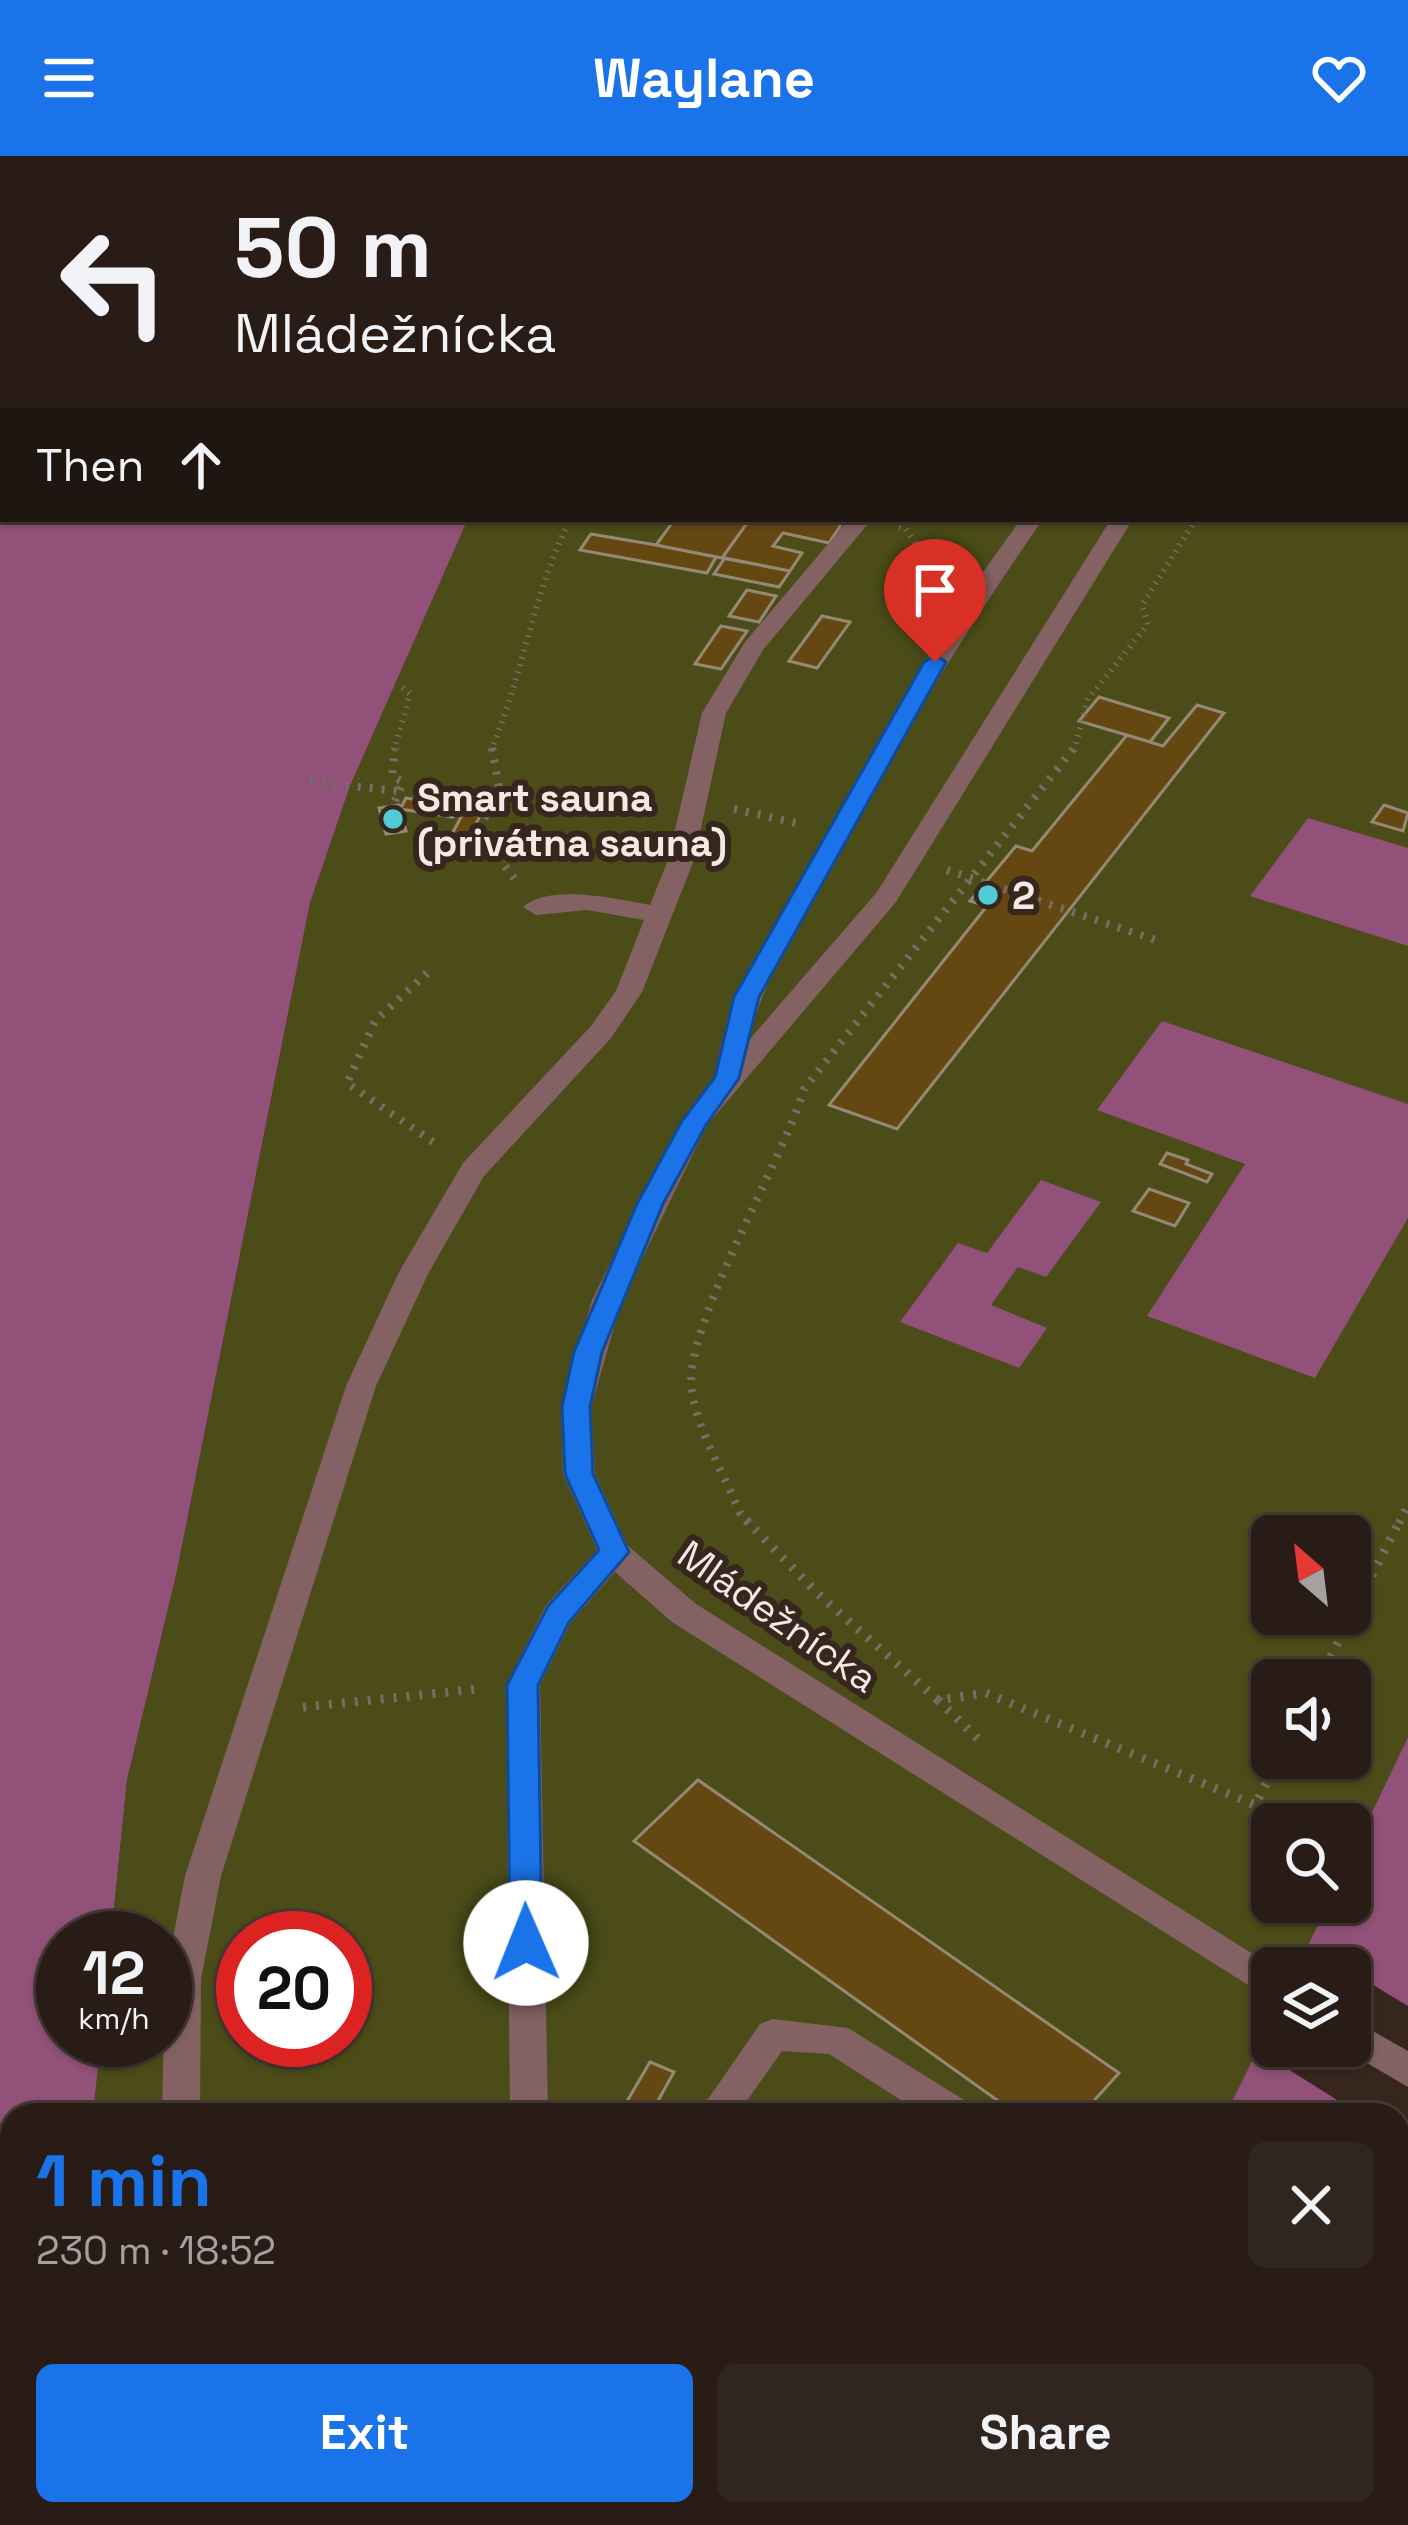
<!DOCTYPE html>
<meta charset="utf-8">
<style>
:root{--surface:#291c16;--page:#31251f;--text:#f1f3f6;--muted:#a5a1a1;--line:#453a35;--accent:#1a73e8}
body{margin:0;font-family:"Space Grotesk",sans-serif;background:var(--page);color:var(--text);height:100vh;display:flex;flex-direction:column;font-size:45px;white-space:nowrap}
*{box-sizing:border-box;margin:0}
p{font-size:39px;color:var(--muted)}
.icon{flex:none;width:66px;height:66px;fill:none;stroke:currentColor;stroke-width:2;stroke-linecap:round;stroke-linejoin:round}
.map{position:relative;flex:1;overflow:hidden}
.details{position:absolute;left:0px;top:1947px;width:1410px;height:423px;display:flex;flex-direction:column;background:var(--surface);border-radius:36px 36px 0 0;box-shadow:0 3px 9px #0004,0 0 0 3px var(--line)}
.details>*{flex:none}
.banner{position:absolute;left:0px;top:0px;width:1410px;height:366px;box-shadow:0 3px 9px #0004,0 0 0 3px var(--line);background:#291c16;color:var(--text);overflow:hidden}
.needle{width:78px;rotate:332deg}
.controls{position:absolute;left:1251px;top:1359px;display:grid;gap:24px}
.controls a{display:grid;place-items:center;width:120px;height:120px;border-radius:18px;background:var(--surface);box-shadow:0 3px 9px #0004,0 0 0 3px var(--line);font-size:60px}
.speed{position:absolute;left:36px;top:1755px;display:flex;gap:24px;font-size:60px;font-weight:700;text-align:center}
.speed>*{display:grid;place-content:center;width:156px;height:156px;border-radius:50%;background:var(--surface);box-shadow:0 3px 9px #0004,0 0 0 3px var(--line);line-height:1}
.speed small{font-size:30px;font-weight:400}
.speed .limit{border:18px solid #d22;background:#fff;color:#111}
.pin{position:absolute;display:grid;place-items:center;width:102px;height:102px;color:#fff;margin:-123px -51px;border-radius:50% 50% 50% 0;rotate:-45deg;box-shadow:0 0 12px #0007}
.pin .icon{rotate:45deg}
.me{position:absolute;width:132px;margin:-66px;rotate:359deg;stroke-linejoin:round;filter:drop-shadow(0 0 9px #0008)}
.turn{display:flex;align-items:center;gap:42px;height:252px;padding:0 36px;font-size:54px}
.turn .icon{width:156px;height:156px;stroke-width:2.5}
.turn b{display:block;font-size:84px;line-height:102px}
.then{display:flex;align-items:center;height:114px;padding:0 36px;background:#0003;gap:24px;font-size:45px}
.round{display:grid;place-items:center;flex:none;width:126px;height:126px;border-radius:18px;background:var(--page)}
.headline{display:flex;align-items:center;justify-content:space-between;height:204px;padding:0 36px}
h1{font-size:72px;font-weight:700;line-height:90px;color:var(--accent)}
.cta{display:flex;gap:24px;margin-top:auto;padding:24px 36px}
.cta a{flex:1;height:138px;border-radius:18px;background:var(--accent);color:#fff;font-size:48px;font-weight:700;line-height:138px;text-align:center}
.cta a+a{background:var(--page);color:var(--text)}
header{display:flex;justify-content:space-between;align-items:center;height:156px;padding:0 36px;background:var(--accent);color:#fff;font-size:54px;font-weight:700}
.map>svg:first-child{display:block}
</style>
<header><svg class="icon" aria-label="menu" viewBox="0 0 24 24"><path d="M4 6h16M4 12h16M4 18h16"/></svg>Waylane<svg class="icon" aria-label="heart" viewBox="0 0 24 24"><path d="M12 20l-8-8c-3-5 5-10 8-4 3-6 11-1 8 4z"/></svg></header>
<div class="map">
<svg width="1408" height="2369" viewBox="0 0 1408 2369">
<rect width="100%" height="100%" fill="#37261d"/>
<path fill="#4b4c18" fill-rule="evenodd" d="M 652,0 L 1408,0 L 1408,1581 L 1350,1702 L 1350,1668 L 1272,1668 L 1272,1746 L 1329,1746 L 1297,1812 L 1272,1812 L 1272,1865 L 1225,1959 L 93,1959 L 101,1884 L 165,1884 L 165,1782 L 111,1782 L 127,1624 L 177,1415 L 310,747 L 350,630 L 468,363 L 1407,363 L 1407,3 ZM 1272,1380 L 1350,1380 L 1350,1458 L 1272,1458 ZM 1272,1524 L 1350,1524 L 1350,1602 L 1272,1602 ZM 243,1782 L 345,1782 L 345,1884 L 243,1884 Z
M 50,2358 L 1050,2358 L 1045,2369 L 49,2369 Z"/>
<path fill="#915178" d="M 0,0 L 652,0 L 3,3 L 3,363 L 468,363 L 350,630 L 310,747 L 177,1415 L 127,1624 L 111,1782 L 63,1782 L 63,1884 L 101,1884 L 93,1959 L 12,1959 L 12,2358 L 50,2358 L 49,2369 L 0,2369 Z
M 1308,662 L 1408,692 L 1408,790 L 1250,740 Z
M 1162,865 L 1408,948 L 1408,1062 L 1315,1222 L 1147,1160 L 1245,1008 L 1097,954 Z
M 1041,1024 L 1101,1046 L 1046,1121 L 1018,1111 L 991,1149 L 1047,1172 L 1019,1212 L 900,1166 L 958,1087 L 987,1097 Z
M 1408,1581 L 1408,2369 L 1045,2369 L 1050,2358 L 1398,2358 L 1398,1959 L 1225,1959 L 1272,1865 L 1272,1890 L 1350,1890 L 1350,1812 L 1297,1812 L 1329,1746 L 1350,1746 L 1350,1702 Z"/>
<path fill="#37261d" d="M 1350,1815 L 1408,1850 L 1408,1988 L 1398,1982 L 1398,1959 L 1361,1959 L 1253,1891 L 1272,1859 L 1272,1890 L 1350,1890 Z"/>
<path fill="#654811" stroke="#958976" stroke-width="3" d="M 675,363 L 750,363 L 722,402 L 656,389 Z
M 750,363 L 820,363 L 842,367 L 829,387 L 783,377 L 773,390 L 802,397 L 790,415 L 722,402 Z
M 591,378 L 656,389 L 716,401 L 707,417 L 580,394 Z
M 725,402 L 790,415 L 779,431 L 714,418 Z
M 747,434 L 776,440 L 759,466 L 729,460 Z
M 822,460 L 850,466 L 817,512 L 789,505 Z
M 721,470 L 747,475 L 721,513 L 695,508 Z
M 1099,541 L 1169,562 L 1150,586 L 1079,565 Z
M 1197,549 L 1224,557 L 897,973 L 829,949 L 987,750 L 970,745 L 1016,690 L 1032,695 L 1127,579 L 1163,590 Z
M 406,642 L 459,651 L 453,661 L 400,653 Z
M 471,642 L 488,644 L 462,696 L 444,693 Z
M 399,649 L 406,675 L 386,678 L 379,652 Z
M 1384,649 L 1408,657 L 1403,675 L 1372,666 Z
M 1167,997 L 1188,1004 L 1186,1008 L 1212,1018 L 1207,1026 L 1160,1008 Z
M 1149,1033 L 1189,1047 L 1175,1070 L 1133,1055 Z
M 698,1624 L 1119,1917 L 1081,1959 L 1018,1959 L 634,1685 Z
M 650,1906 L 674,1916 L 650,1959 L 619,1959 Z
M 201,2358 L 276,2358 L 273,2369 L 198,2369 Z
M 276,2358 L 355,2358 L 360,2359 L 358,2369 L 273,2369 Z
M 885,2358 L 879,2369 L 848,2369 L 832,2360 Z
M 916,2358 L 945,2358 L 964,2368 L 910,2369 Z"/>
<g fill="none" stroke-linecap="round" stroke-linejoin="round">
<path stroke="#7a6b63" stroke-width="6" stroke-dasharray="1.5 6" stroke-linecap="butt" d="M 983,3 L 987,0
M 899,371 L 906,373 L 939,425
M 394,595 L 410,538 L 401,530
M 491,595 C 523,519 533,438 570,363
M 1074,595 L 1088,543 L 1148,468 L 1142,449 L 1196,363"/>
<path stroke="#7a6b63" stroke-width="8" stroke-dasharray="3 9" stroke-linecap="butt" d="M 492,592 L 499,631 L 479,675 L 516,725
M 310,626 L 399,635
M 395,645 L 403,626 L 392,620 L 395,592
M 734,653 L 801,668
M 947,714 L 1156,784
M 427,817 L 375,865 L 347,927 L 439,990
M 749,1367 L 740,1357 C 725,1320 698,1276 692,1236 C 681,1173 783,1006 804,933 L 1074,592
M 1399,1367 L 1408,1348"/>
<path stroke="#7a6b63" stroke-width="9" stroke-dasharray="3 10" stroke-linecap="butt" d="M 746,1364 L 818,1438 L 938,1544 L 986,1537 L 1255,1649 L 1279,1602
M 1319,1524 L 1400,1364
M 938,1544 L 984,1589
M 303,1551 L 479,1533
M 1295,1797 L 1319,1812
M 1287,1890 L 1313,1907"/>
<path fill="#846264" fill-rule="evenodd" d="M 1408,59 L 1408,72 L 1407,72 L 1407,59 Z
M 849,363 L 872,363 L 763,494 L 726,557 L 694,704 L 642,836 L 611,882 L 484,1020 L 429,1116 L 376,1230 L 221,1720 L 201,1823 L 200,1959 L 162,1959 L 165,1823 L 185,1720 L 346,1230 L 399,1116 L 463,1007 L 591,870 L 616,835 L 644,764 L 587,754 L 536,759 L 523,751 C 549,727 618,743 650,749 L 668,704 L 702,557 L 745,486 Z
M 1021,363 L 1043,363 C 964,477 892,595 826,717 C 797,772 763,823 749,884 L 877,736 L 1111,363 L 1133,363 L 896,746 L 707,969 L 622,1144 L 591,1251 L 595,1318 L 627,1389 L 696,1448 L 1275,1812 L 1272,1844 L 672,1466 L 615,1416 L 571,1466 L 540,1529 L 548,1959 L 510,1959 L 506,1529 L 546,1449 L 597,1394 L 563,1318 L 561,1251 L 592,1144 L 681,965 L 717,921 L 733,841 L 950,462 Z
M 1350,1862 L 1408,1895 L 1408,1931 L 1338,1890 L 1350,1890 Z
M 773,1863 L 848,1872 L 969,1947 L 975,1959 L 924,1959 L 829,1898 L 782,1895 L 737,1959 L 697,1959 L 760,1868 Z
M 111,2358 L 153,2358 L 148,2369 L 106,2369 Z
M 433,2358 L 475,2358 L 473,2369 L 431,2369 Z
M 504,2358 L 546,2358 L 543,2369 L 501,2369 Z"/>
</g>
<path fill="#1a73e8" stroke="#114b97" stroke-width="3" d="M 935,499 L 946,506 L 759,841 L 739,922 L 706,969 L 663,1048 L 602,1196 L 590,1251 L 593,1318 L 629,1396 L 569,1466 L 538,1529 L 542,1787 L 537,1797 L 514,1797 L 510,1787 L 507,1529 L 548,1450 L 599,1394 L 565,1318 L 562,1251 L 574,1196 L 637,1048 L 682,965 L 715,921 L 734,841 L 924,506 Z"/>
<g fill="#52cbd9" stroke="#37261d" stroke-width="4.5">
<circle cx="393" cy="663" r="12"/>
<circle cx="988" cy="739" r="12"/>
</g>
<g text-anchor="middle" stroke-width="12" stroke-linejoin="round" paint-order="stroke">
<g font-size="39" font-weight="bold" fill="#f5e9e3" stroke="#37261d" text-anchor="start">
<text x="417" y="655">Smart sauna<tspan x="417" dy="45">(privátna sauna)</tspan></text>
<text x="1012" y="753">2</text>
</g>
<g font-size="39" fill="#f5e9e3" stroke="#37261d">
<text transform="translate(778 1460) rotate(35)" y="14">Mládežnícka</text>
</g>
</g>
</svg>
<div class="controls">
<a><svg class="needle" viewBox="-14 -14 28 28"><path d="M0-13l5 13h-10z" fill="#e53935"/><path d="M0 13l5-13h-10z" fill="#a5a1a1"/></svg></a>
<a><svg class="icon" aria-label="sound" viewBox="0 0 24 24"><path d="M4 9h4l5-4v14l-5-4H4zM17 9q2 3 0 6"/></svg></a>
<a><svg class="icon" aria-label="search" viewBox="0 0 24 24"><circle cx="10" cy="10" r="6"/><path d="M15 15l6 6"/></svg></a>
<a><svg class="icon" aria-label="layers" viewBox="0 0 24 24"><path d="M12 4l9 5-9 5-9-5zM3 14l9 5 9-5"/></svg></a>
</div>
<div class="speed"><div>12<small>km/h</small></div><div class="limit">20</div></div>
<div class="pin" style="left:935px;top:506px;background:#d93025"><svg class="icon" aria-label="arrive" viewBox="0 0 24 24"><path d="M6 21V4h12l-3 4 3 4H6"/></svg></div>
<svg class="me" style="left:526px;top:1787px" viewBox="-20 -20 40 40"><circle r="19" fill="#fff"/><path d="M0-13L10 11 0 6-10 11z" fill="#1a73e8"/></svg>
<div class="banner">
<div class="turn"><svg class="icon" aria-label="left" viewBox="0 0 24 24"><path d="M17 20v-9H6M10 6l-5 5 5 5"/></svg><div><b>50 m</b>Mládežnícka</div></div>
<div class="then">Then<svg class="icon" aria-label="ahead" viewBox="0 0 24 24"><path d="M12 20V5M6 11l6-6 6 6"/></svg></div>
</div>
<section class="details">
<div class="headline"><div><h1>1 min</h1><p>230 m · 18:52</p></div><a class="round"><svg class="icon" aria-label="close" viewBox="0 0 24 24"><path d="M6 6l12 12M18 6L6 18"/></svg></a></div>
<div class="cta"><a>Exit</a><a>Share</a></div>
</section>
</div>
